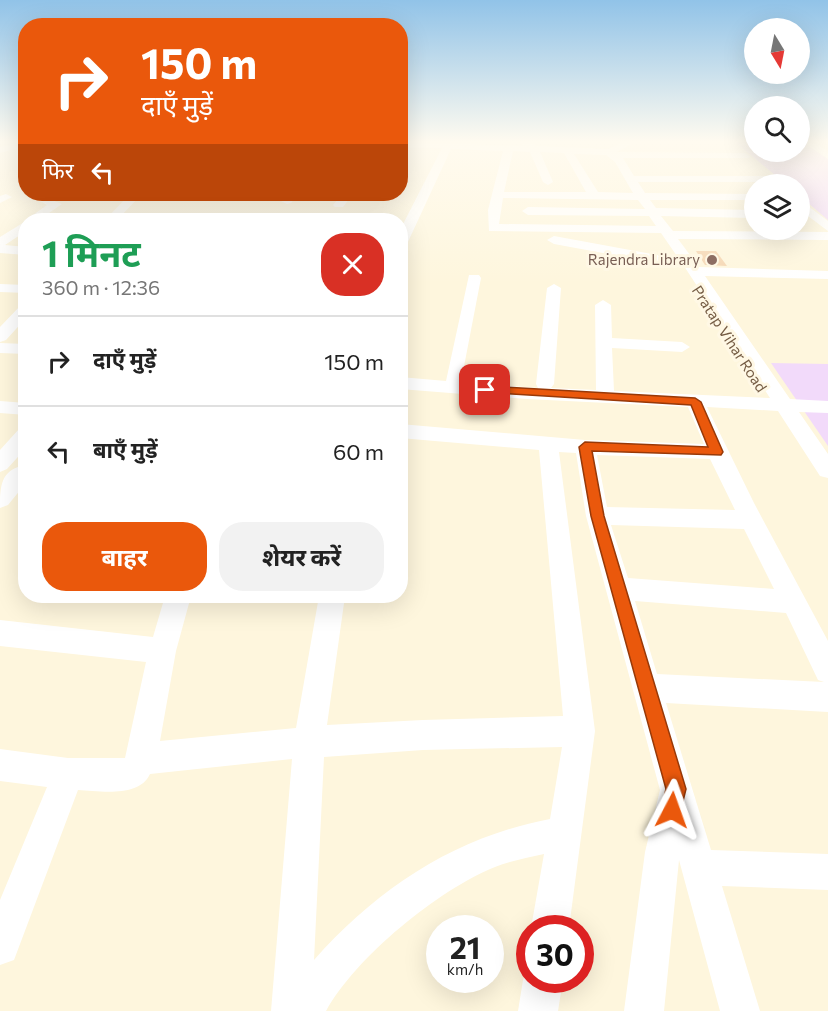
<!DOCTYPE html>
<html lang="hi">
<meta charset="utf-8">
<style>
:root{--surface:#fff;--page:#f2f2f2;--text:#222;--muted:#767676;--line:#e0e0e0;--accent:#ea580c}
body{margin:0;font-family:Commissioner,"Noto Sans Devanagari",sans-serif;background:var(--page);color:var(--text);height:100vh;display:flex;flex-direction:column;font-size:22px;white-space:nowrap}
*{box-sizing:border-box;margin:0}
p{font-size:20px;color:var(--muted)}
.icon{flex:none;width:33px;height:33px;fill:none;stroke:currentColor;stroke-width:2;stroke-linecap:round;stroke-linejoin:round}
.map{position:relative;flex:1;overflow:hidden}
.details{position:absolute;left:18px;top:213px;width:390px;height:390px;display:flex;flex-direction:column;background:var(--surface);border-radius:24px;box-shadow:0 6px 24px #0002}
.details>*{flex:none}
.hud{position:absolute;left:18px;top:18px;width:390px;height:183px;border-radius:24px;box-shadow:0 6px 24px #0002;background:#ea580c;color:#fff;overflow:hidden}
.needle{width:39px;rotate:170deg}
.controls{position:absolute;left:744px;top:18px;display:grid;gap:12px}
.controls a{display:grid;place-items:center;width:66px;height:66px;border-radius:50%;background:var(--surface);box-shadow:0 6px 24px #0002;font-size:30px}
.speed{position:absolute;left:426px;top:915px;display:flex;gap:12px;font-size:30px;font-weight:700;text-align:center}
.speed>*{display:grid;place-content:center;width:78px;height:78px;border-radius:50%;background:var(--surface);box-shadow:0 6px 24px #0002;line-height:1}
.speed small{font-size:15px;font-weight:400}
.speed .limit{border:9px solid #d22;background:#fff;color:#111}
.pin{position:absolute;display:grid;place-items:center;width:51px;height:51px;color:#fff;margin:-26px;border-radius:12px;box-shadow:0 3px 9px #0006}
.me{position:absolute;width:66px;margin:-33px;rotate:4deg;stroke-linejoin:round;filter:drop-shadow(0 0 4px #0008)}
.turn{display:flex;align-items:center;gap:21px;height:126px;padding:0 24px;font-size:27px}
.turn .icon{width:78px;height:78px;stroke-width:2.5}
.turn b{display:block;font-size:42px;line-height:51px}
.then{display:flex;align-items:center;height:57px;padding:0 24px;background:#0003;gap:12px;font-size:22px}
.round{display:grid;place-items:center;flex:none;width:63px;height:63px;border-radius:24px;background:var(--page)}
.summary{display:flex;align-items:center;justify-content:space-between;height:102px;padding:0 24px}
h1{font-size:36px;font-weight:700;line-height:45px;color:#1e9e55}
.primary-button{display:flex;gap:12px;margin-top:auto;padding:12px 24px}
.primary-button a{flex:1;height:69px;border-radius:24px;background:var(--accent);color:#fff;font-size:24px;font-weight:700;line-height:69px;text-align:center}
.primary-button a+a{background:var(--page);color:var(--text)}
ul{padding:0;list-style:none}
li{display:flex;align-items:center;gap:18px;height:90px;padding:0 24px;border-top:2px solid var(--line)}
li div{flex:1}
li b{display:block;font-size:22px}
li em{font-style:normal}
.map>svg:first-child{display:block}
</style>
<div class="map">
<svg width="828" height="1011" viewBox="0 0 828 1011">
<rect width="100%" height="100%" fill="#fef6dd"/>
<path fill="#f2dafa" d="M 735,142 L 754,142 L 754,152 L 800,152 L 800,142 L 803,142 L 828,159 L 828,220 L 800,196 L 800,184 L 786,184 Z
M 771,363 L 828,364 L 828,446 Z"/>
<path fill="#f5d6b2" d="M 696,251 L 716,251 L 727,266 L 705,265 Z"/>
<g fill="none" stroke-linecap="round" stroke-linejoin="round">
<path fill="#fff" fill-rule="evenodd" d="M 20,142 L 26,142 L 26,146 L 0,153 L 0,147 Z
M 400,142 L 523,146 L 520,142 L 530,142 L 537,146 L 608,149 L 624,142 L 635,142 L 617,152 L 745,153 L 750,156 L 749,158 L 623,158 L 634,176 L 770,176 L 775,179 L 770,182 L 638,182 L 645,193 L 754,194 L 754,200 L 650,200 L 656,208 L 754,210 L 754,218 L 661,216 L 673,231 L 828,232 L 828,240 L 678,239 L 699,267 L 828,271 L 828,279 L 705,276 L 790,399 L 828,401 L 828,413 L 799,412 L 828,454 L 828,478 L 820,476 L 778,411 L 707,407 L 754,503 L 828,641 L 828,712 L 666,703 L 711,850 L 828,854 L 828,890 L 722,886 L 760,1011 L 720,1011 L 679,860 L 664,1011 L 624,1011 L 645,852 L 660,790 L 586,516 L 576,453 L 559,452 L 595,731 L 569,928 L 531,928 L 544,854 C 527,858 510,861 495,867 C 438,890 356,957 326,1011 L 271,1011 L 292,759 L 150,774 C 139,798 100,791 78,790 L 14,960 L 0,965 L 0,900 L 47,787 L 0,781 L 0,749 L 68,758 L 125,758 L 146,662 L 0,646 L 0,620 L 153,637 L 165,596 L 191,596 L 176,651 L 160,741 L 296,728 L 319,596 L 345,596 L 327,725 L 423,720 L 563,716 L 539,450 L 400,438 L 400,424 L 585,440 L 704,444 L 688,407 L 527,399 L 400,389 L 400,377 L 446,381 L 469,275 L 479,275 L 481,278 L 461,382 L 538,388 L 536,384 L 547,288 L 554,284 L 561,288 L 554,384 L 551,388 L 596,390 L 595,305 L 603,300 L 611,305 L 612,338 L 682,342 L 690,347 L 682,352 L 612,348 L 614,391 L 770,398 L 684,266 L 679,267 L 554,244 L 547,240 L 554,236 L 679,259 L 661,233 L 489,231 L 488,210 L 503,151 L 451,149 L 407,244 L 400,248 L 400,230 L 442,148 L 400,147 ZM 513,151 L 530,152 L 543,182 L 548,185 L 553,182 L 540,152 L 564,153 L 586,192 L 504,192 ZM 574,154 L 606,155 L 615,162 L 633,193 L 598,192 ZM 503,198 L 638,200 L 645,209 L 528,207 L 522,211 L 528,215 L 649,216 L 656,226 L 499,224 ZM 597,455 L 710,459 L 735,510 L 607,507 ZM 611,525 L 744,529 L 774,589 L 628,578 ZM 635,601 L 786,613 L 818,680 L 824,682 L 657,674 ZM 562,747 L 550,819 C 455,837 378,888 314,960 L 324,757 L 423,750 Z
M 803,142 L 814,142 L 828,151 L 828,159 Z
M 6,194 L 12,197 L 0,203 L 0,196 Z
M 130,194 L 142,194 L 117,220 L 105,220 Z
M 240,194 L 252,194 L 245,198 L 241,197 Z
M 287,194 L 299,194 L 291,203 L 287,204 L 281,201 Z
M 342,194 L 353,194 L 343,207 L 335,207 L 333,205 Z
M 46,198 L 62,204 L 39,220 L 26,220 L 47,205 L 40,201 Z
M 800,200 L 828,221 L 828,231 L 800,210 Z
M 172,215 L 176,216 L 177,220 L 165,220 Z
M 26,221 L 26,231 L 5,245 L 26,247 L 26,255 L 0,253 L 0,237 Z
M 0,284 L 26,285 L 26,293 L 0,292 Z
M 26,303 L 26,318 L 6,340 L 0,342 L 0,327 L 21,305 Z
M 0,343 L 26,344 L 26,354 L 0,353 Z
M 0,401 L 26,403 L 26,415 L 0,413 Z
M 26,427 L 26,448 L 7,469 L 0,472 L 0,450 L 19,429 Z
M 18,467 L 26,467 L 26,483 L 8,505 L 0,508 C 0,490 0,473 18,467 Z
M 529,966 L 530,980 L 563,980 L 558,1011 L 518,1011 L 523,980 Z"/>
</g>
<linearGradient id="sky" x2="0" y2="1"><stop stop-color="#91c3e8"/><stop offset="0.5" stop-color="#fffbf0"/><stop offset="1" stop-color="#fffbf0" stop-opacity="0"/></linearGradient>
<rect width="828" height="283" fill="url(#sky)"/>
<path fill="#ea580c" stroke="#983908" stroke-width="1.5" d="M 485,386 L 695,398 L 701,402 L 723,452 L 721,455 L 592,451 L 604,516 L 686,789 L 679,817 L 672,820 L 664,817 L 661,810 L 666,789 L 591,516 L 579,447 L 585,442 L 708,447 L 691,405 L 481,392 L 481,387 Z"/>
<circle fill="#8d6e63" stroke="#fff8e5" stroke-width="2" cx="712" cy="260" r="6"/>
<g text-anchor="middle" stroke-width="6" stroke-linejoin="round" paint-order="stroke">
<g font-size="15" fill="#785e54" stroke="#fff8e5" text-anchor="end">
<text x="700" y="265">Rajendra Library</text>
</g>
<g font-size="15" fill="#755c44" stroke="#fff8e5">
<text transform="translate(729 339) rotate(57)" y="5">Pratap Vihar Road</text>
</g>
</g>
</svg>
<div class="controls">
<a><svg class="needle" viewBox="-14 -14 28 28"><path d="M0-13l5 13h-10z" fill="#e53935"/><path d="M0 13l5-13h-10z" fill="#767676"/></svg></a>
<a><svg class="icon" aria-label="search" viewBox="0 0 24 24"><circle cx="10" cy="10" r="6"/><path d="M15 15l6 6"/></svg></a>
<a><svg class="icon" aria-label="layers" viewBox="0 0 24 24"><path d="M12 4l9 5-9 5-9-5zM3 14l9 5 9-5"/></svg></a>
</div>
<div class="speed"><div>21<small>km/h</small></div><div class="limit">30</div></div>
<div class="pin" style="left:485px;top:390px;background:#d93025"><svg class="icon" aria-label="arrive" viewBox="0 0 24 24"><path d="M6 21V4h12l-3 4 3 4H6"/></svg></div>
<svg class="me" style="left:672px;top:810px" viewBox="-20 -20 40 40"><path d="M0-17L14 15 0 8-14 15z" fill="#ea580c" stroke="#fff" stroke-width="4"/></svg>
<div class="hud">
<div class="turn"><svg class="icon" aria-label="right" viewBox="0 0 24 24"><path d="M7 20v-9h11M14 6l5 5-5 5"/></svg><div><b>150 m</b>दाएँ मुड़ें</div></div>
<div class="then">फिर<svg class="icon" aria-label="left" viewBox="0 0 24 24"><path d="M17 20v-9H6M10 6l-5 5 5 5"/></svg></div>
</div>
<section class="details">
<div class="summary"><div><h1>1 मिनट</h1><p>360 m · 12:36</p></div><a class="round" style="background:#d93025;color:#fff"><svg class="icon" aria-label="close" viewBox="0 0 24 24"><path d="M6 6l12 12M18 6L6 18"/></svg></a></div>
<ul>
<li><svg class="icon" aria-label="right" viewBox="0 0 24 24"><path d="M7 20v-9h11M14 6l5 5-5 5"/></svg><div><b>दाएँ मुड़ें</b></div><em>150 m</em></li>
<li><svg class="icon" aria-label="left" viewBox="0 0 24 24"><path d="M17 20v-9H6M10 6l-5 5 5 5"/></svg><div><b>बाएँ मुड़ें</b></div><em>60 m</em></li>
</ul>
<div class="primary-button"><a>बाहर</a><a>शेयर करें</a></div>
</section>
</div>
